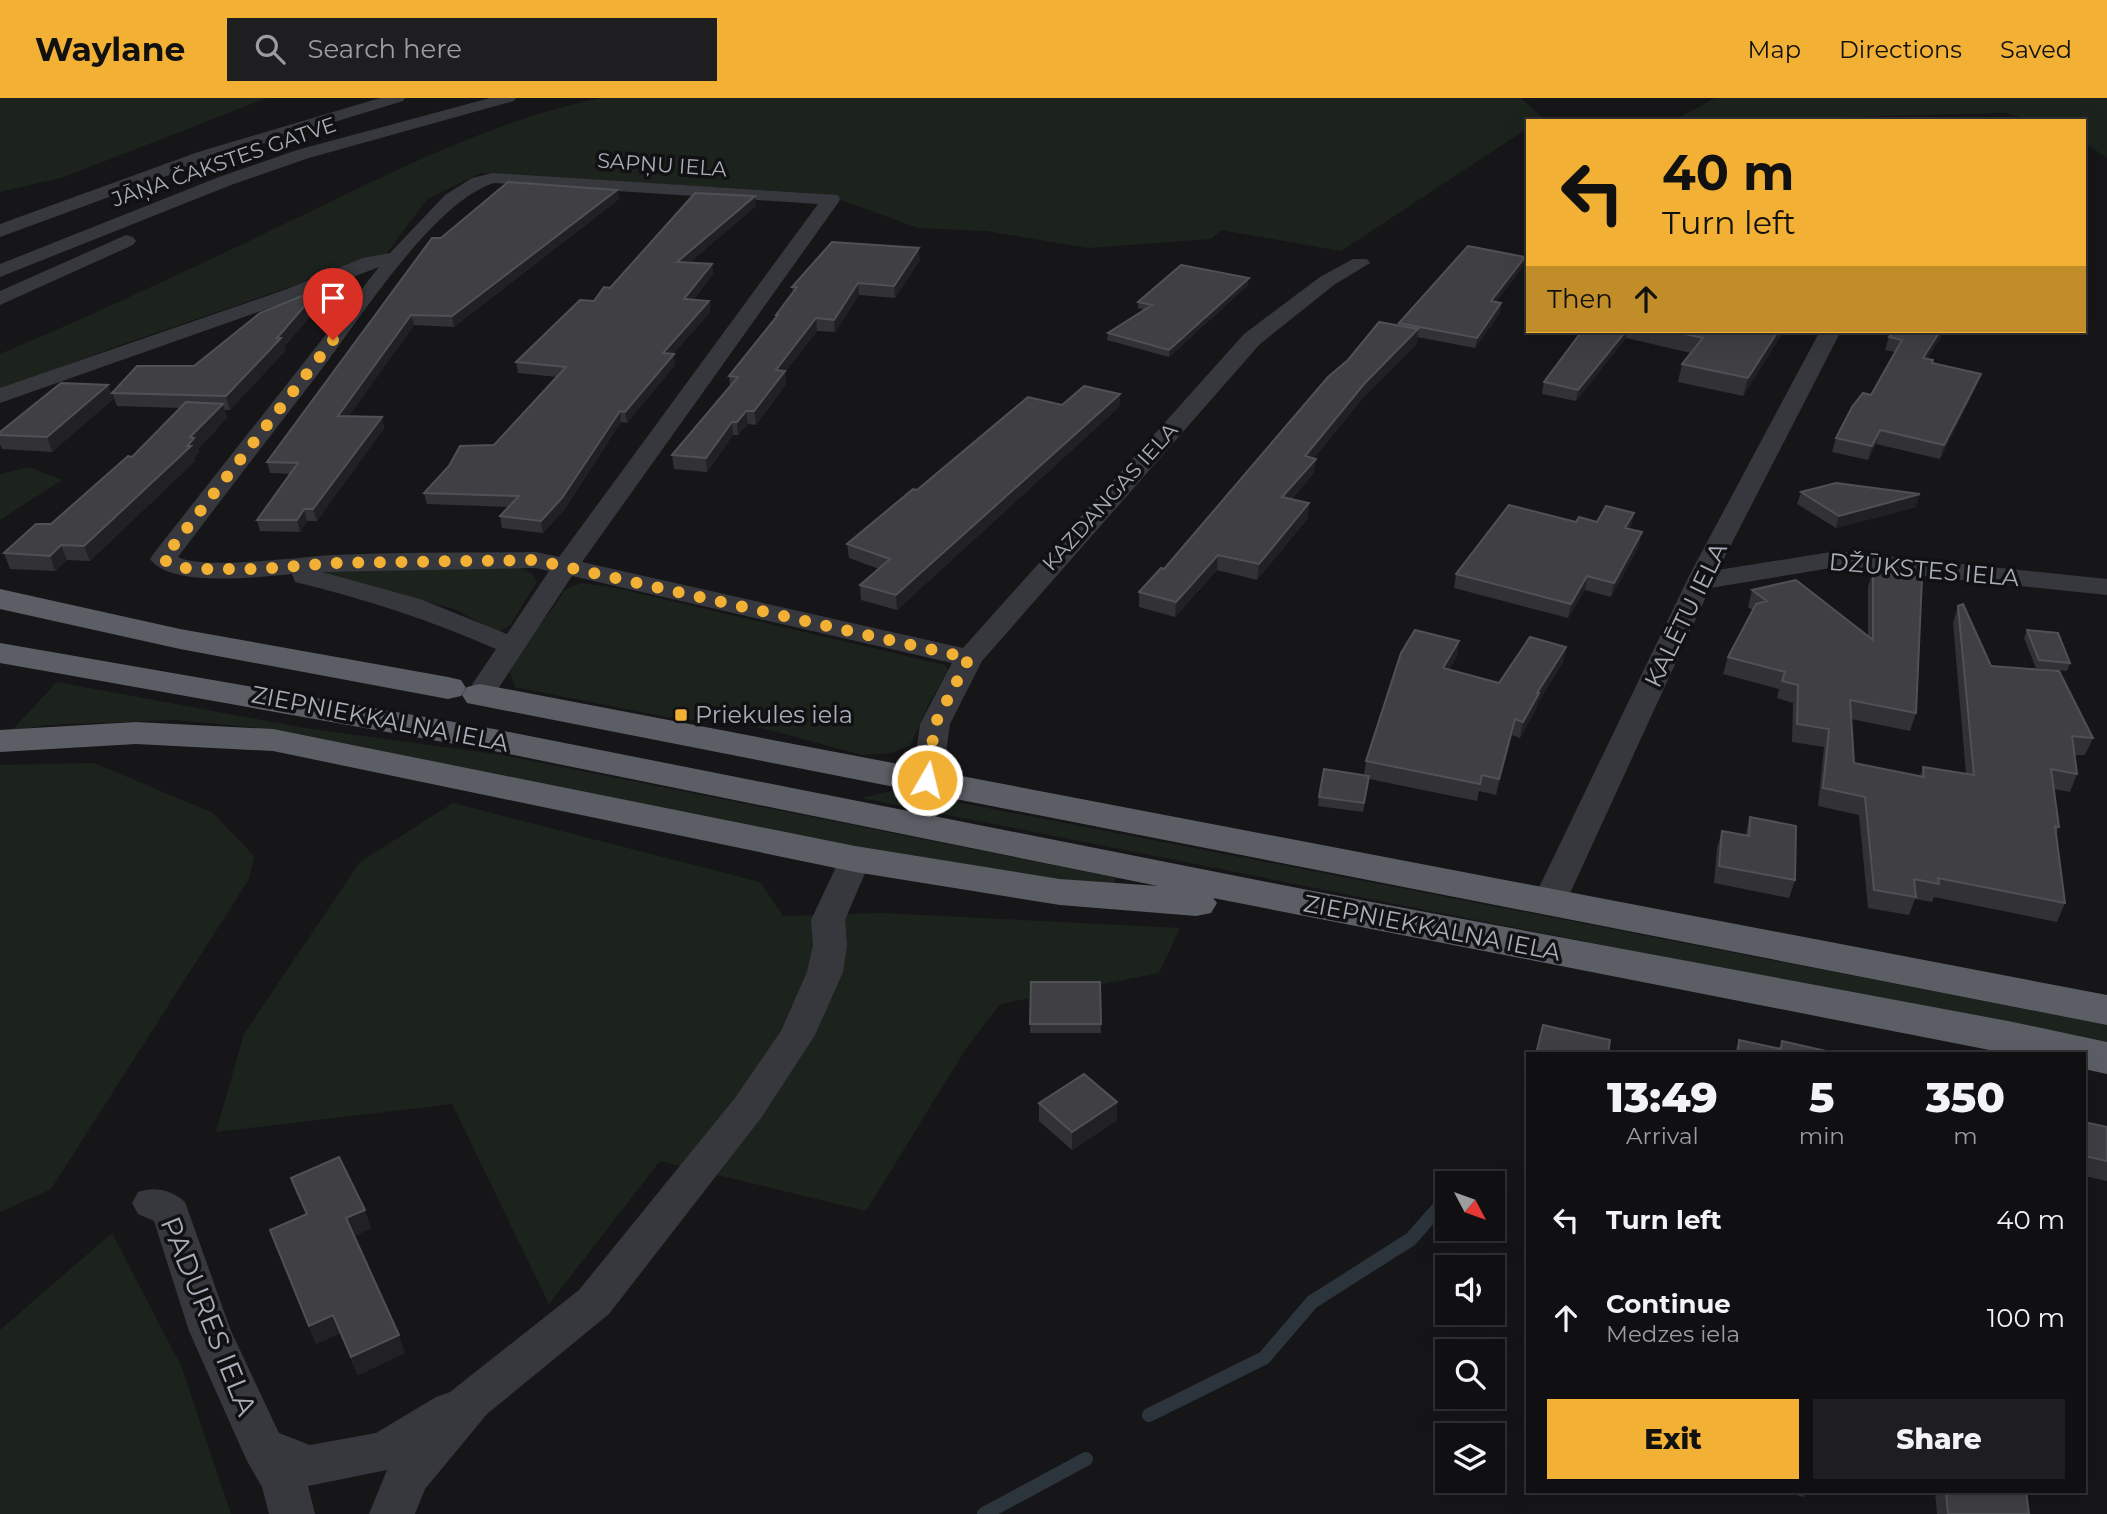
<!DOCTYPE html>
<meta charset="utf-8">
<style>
:root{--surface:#101012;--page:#1e1e20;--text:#f1f3f6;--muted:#9c9d9f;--line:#303032;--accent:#f2b134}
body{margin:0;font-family:Montserrat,sans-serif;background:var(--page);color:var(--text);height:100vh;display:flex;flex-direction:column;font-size:26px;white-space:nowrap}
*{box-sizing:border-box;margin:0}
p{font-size:23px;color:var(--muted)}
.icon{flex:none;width:38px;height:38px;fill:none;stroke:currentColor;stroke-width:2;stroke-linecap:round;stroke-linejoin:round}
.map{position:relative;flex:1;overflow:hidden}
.panel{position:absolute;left:1526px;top:954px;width:560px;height:441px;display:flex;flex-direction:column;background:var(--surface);border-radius:0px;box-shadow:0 7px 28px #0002,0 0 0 2px var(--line)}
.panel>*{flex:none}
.hud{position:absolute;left:1526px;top:21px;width:560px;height:214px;border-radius:0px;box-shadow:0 7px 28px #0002,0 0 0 2px var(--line);background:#f2b134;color:#111;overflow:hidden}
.needle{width:46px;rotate:131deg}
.fabs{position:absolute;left:1435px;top:1073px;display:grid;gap:14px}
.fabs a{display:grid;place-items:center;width:70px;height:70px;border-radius:0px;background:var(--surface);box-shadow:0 7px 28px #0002,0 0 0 2px var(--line);font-size:35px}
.pin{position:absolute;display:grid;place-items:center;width:60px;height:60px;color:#fff;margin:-72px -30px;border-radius:50% 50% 50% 0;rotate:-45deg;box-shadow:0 0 7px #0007}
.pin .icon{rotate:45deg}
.me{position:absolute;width:77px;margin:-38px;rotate:8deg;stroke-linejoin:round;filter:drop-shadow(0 0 5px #0008)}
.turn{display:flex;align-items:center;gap:24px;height:147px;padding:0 21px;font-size:32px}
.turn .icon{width:91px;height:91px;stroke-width:2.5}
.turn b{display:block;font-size:49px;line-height:60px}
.then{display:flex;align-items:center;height:66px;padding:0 21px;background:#0003;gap:14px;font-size:26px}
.eta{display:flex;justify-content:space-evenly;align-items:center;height:119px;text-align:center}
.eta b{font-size:42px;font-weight:800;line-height:49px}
.cta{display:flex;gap:14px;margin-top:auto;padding:14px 21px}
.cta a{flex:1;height:80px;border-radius:0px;background:var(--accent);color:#111;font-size:28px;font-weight:800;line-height:80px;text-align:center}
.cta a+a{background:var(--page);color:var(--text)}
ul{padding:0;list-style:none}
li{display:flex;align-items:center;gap:21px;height:98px;padding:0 21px}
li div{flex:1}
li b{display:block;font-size:26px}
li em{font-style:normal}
header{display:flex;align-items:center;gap:42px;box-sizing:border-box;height:98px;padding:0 35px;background:var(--accent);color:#111}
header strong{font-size:33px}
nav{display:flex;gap:38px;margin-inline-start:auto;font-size:24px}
.search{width:490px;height:63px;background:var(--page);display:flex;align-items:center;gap:18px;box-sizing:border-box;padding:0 24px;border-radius:0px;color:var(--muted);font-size:26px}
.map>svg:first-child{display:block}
</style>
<header>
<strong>Waylane</strong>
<div class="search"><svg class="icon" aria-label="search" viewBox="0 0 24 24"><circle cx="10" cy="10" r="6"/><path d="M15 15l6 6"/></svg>Search here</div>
<nav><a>Map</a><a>Directions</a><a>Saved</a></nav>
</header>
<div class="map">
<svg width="2107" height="1416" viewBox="0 0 2107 1416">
<rect width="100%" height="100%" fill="#161618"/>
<path fill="#1c231d" d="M 0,0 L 267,0 L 64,79 L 0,94 Z
M 600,0 L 1521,0 L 1543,20 L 1538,23 L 1528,23 L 1528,30 L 1341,153 L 1221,132 L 1211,141 L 1088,150 L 986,133 L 918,130 L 844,103 L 807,95 L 481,75 L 427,101 L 386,156 L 112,250 L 0,292 L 0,256 C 100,214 197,168 295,121 C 394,73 492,23 600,0 Z
M 1715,0 L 2107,0 L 2107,60 L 2084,44 L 2084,23 L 2036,23 L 2005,15 L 1673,23 Z
M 29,369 L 62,382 L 0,422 L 0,376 Z
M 518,469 L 531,475 L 537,484 L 510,527 L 500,533 L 488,530 L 457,512 L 315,472 Z
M 582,485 L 616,490 L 915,560 L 945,567 L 949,573 L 929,605 L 910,648 L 891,655 L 862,657 L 740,624 L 706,621 L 681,622 L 515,589 L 510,574 C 516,546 551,520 564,492 Z
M 57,584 L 305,630 L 502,657 L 1116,780 L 1113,787 L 998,773 L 838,747 L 354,647 L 250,629 L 174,622 L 49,627 L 12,632 Z
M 94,665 L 213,715 L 254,758 L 249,781 L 51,1091 L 0,1114 L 0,667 Z
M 890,693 L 915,696 L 2107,927 L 2107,947 L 862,700 Z
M 453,705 L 760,784 L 783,818 L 881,815 L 1180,830 L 1159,875 L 1000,906 L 965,952 L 866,1113 L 660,1063 L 549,1206 L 452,1006 L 216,1034 L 244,936 L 360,764 Z
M 112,1135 L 182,1270 L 231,1416 L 0,1416 L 0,1232 Z"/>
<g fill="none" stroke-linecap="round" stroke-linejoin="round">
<path stroke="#2c353c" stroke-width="14" d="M 1149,1317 L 1264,1260 L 1312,1204 L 1411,1141 L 1447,1100
M 984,1416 L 1086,1361"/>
<path fill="#37383d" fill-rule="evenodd" d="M 380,0 L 405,0 L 403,3 L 210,62 L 0,139 L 0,126 L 198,54 Z
M 490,0 L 516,0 L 514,3 L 309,60 L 231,87 L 0,179 L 0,166 L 219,79 L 297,52 Z
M 492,75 L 838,97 L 840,101 L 838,105 L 582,464 L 963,550 L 1244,236 L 1320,179 L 1353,161 L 1367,161 L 1370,165 L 1334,187 L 1260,246 L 982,563 L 950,626 L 942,683 L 938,690 L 927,692 L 916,690 L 912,683 L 920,626 L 952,565 L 572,478 L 490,603 L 480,606 L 470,603 L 465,597 L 496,551 C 430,522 365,501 295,484 L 292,476 C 259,479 170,490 150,461 L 154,455 L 379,169 L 301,199 L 0,305 L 0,290 L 287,191 L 363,160 L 390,155 L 445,97 L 472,80 ZM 494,85 L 818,106 L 559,459 L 536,454 C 468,455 400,454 332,457 C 299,459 204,472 178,459 C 224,398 271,337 318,276 C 357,225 433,104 494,85 ZM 536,470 L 549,473 L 507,536 L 420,501 L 322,474 Z
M 126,137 L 133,139 L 136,143 L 133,147 L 0,207 L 0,193 Z
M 1820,233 L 1841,233 L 1718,472 L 1837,453 L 2107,481 L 2107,497 L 1837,469 L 1710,490 L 1566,804 L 1561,812 L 1549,815 L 1537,812 L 1532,804 L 1690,476 Z
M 855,751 L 867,754 L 871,761 L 845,822 L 847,847 L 843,874 L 815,937 L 761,1020 L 609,1216 L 487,1316 L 425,1391 L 415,1416 L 369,1416 L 387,1372 L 308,1388 L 315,1416 L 269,1416 L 262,1389 L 247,1363 L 189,1233 L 154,1123 L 138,1116 L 132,1105 L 138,1094 C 155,1088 171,1092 185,1104 L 231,1233 L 279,1335 L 310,1347 L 376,1335 L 436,1299 L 450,1294 L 579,1192 L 735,1000 L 781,933 L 807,874 L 813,847 L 811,822 L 843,754 Z"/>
<path fill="#5b5e65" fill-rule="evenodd" d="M 0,491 L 180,531 L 448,579 L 461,582 L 466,590 L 461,598 L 448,601 L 180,551 L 0,511 Z
M 0,545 L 494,631 L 1313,793 L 2008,923 L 2107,944 L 2107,976 L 2084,971 L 2084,956 L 2010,956 L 1213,800 L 1217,805 L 1211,815 L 1196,818 L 1060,807 L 855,774 L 273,653 L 136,646 L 0,654 L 0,632 L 136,624 L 273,631 L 855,748 L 1060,781 L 1158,788 L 494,653 L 0,565 Z
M 480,586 L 2107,897 L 2107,927 L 467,605 L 462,597 L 467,589 Z"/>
</g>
<path fill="#323236" d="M 617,92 L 619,101 L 454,229 L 414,227 L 348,319 L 382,319 L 384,330 L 317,423 L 307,423 L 300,434 L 260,433 L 257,422 L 290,376 L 270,375 L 267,364 L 441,140 Z
M 756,108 L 689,164 L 712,166 L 713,176 L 693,202 L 709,203 L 710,214 L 673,256 L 675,267 L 627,325 L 621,324 L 564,412 L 543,435 L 502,430 L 500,418 L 509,409 L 427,406 L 424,395 L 494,347 L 557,279 L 518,275 L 516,264 L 610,190 Z
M 920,162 L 895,200 L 859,197 L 835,234 L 817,233 L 785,274 L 786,286 L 756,327 L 748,326 L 738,337 L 733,337 L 707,374 L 674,371 L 672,357 L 730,288 L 729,278 L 776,220 L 776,217 L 793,194 L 792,189 Z
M 1523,169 L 1496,204 L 1501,205 L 1500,215 L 1475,250 L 1417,239 L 1417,245 L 1363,300 L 1314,360 L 1314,375 L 1292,401 L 1308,420 L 1257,482 L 1217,472 L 1175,519 L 1139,509 L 1139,494 L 1164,471 L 1399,228 L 1399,225 Z
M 1248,187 L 1169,259 L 1107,242 L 1108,235 L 1144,212 L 1138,210 L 1138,204 Z
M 319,191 L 322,204 L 284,249 L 285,253 L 230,312 L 225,312 L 227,320 L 198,351 L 199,354 L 194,360 L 195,363 L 90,463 L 67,462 L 55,473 L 10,471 L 4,455 L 51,426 L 132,359 L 180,310 L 117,308 L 112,295 L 194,268 Z
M 1582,233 L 1784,233 L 1743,298 L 1678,284 L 1682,266 L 1691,255 L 1626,240 L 1576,303 L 1542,296 L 1544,284 Z
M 1945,233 L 1927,261 L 1932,265 L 1976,289 L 1940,361 L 1876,346 L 1868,362 L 1832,354 L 1836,340 L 1871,297 L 1895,254 L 1885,252 L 1889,239 Z
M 108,287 L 113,301 L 52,354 L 2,351 L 0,346 L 0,334 Z
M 1120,296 L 1119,309 L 897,512 L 861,502 L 860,487 L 879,471 L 849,460 L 847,446 L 917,392 L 1062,307 Z
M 1801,394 L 1916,409 L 1836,430 L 1797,406 Z
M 1634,415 L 1631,428 L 1629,431 L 1639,448 L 1611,499 L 1585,492 L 1568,520 L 1454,490 L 1456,476 L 1576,424 L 1597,424 Z
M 1873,473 L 1916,615 L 1910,633 L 1851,621 L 1854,665 L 1920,678 L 1923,669 L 1966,676 L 1953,525 L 1958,508 L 1991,568 L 2093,640 L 2085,657 L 2074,657 L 2077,676 L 2070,694 L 2054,691 L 2059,729 L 2056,736 L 2065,805 L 2057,824 L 1934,799 L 1932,804 L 1915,801 L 1909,817 L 1868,810 L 1859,717 L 1818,708 L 1824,649 L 1792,644 L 1793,605 L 1777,600 L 1779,591 L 1723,576 L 1728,559 L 1753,512 L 1748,509 L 1752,492 L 1868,538 L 1868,489 Z
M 2027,532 L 2070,565 L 2067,573 L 2036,570 L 2024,540 Z
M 1566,549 L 1563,564 L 1537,606 L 1536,611 L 1520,640 L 1512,637 L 1496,697 L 1479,693 L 1477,703 L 1369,681 L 1363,714 L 1318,708 L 1319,699 L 1364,677 L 1366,663 L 1457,559 L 1449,571 L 1499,585 Z
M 1750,719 L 1795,782 L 1789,800 L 1714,785 L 1717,750 L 1722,733 L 1745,738 Z
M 1031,884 L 1100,884 L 1101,935 L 1030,935 Z
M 1739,942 L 1779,950 L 1782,943 L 1839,956 L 1734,956 Z
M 1117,1004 L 1117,1022 L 1072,1052 L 1039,1023 L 1039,1005 Z
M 2084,1024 L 2107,1029 L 2107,1083 L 2084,1078 Z
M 291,1080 L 371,1130 L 354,1138 L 405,1255 L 358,1277 L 340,1235 L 316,1246 L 270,1132 L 306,1116 Z
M 1780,1393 L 1807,1393 L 1804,1399 Z
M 1935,1393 L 2026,1393 L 2029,1416 L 1937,1416 Z"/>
<path fill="#212124" d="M 617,92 L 619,101 L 454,229 L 452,218 Z
M 755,98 L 756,108 L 679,174 L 677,164 Z
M 919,150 L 920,162 L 895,200 L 894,188 Z
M 1525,159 L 1523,169 L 1489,213 L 1491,203 Z
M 712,166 L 713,176 L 685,212 L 684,201 Z
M 1249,180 L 1248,187 L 1169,259 L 1169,252 Z
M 858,185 L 859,197 L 835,234 L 834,222 Z
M 319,191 L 322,204 L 284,249 L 285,253 L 230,312 L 226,298 Z
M 709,203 L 710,214 L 664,266 L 663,255 Z
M 1501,205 L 1500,215 L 1475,250 L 1477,240 Z
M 411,217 L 414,227 L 341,329 L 338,318 Z
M 816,220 L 817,233 L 785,274 L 786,286 L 756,327 L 754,313 L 776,272 Z
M 1418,231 L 1417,245 L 1363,300 L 1304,373 L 1305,358 L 1364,286 Z
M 1626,233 L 1627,233 L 1625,242 L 1576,303 L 1578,292 Z
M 1778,233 L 1784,233 L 1743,298 L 1748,280 Z
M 1940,233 L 1945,233 L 1919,273 L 1923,260 Z
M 674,256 L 675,267 L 627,325 L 625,314 Z
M 1981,276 L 1976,289 L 1940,361 L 1944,347 Z
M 108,287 L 113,301 L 52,354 L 47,339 Z
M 1120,296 L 1119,309 L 897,512 L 896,497 Z
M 223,306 L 227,320 L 198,351 L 199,354 L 194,360 L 195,363 L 90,463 L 84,448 L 187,348 L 190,339 Z
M 620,313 L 621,324 L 564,412 L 543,435 L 541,423 Z
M 746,313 L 748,326 L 738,337 L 737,324 Z
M 382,319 L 384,330 L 317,423 L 313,411 Z
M 732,324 L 733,337 L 707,374 L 706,360 Z
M 1880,332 L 1876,346 L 1868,362 L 1872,348 Z
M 1316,361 L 1314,375 L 1281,414 L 1282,399 Z
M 1920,396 L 1916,409 L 1836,430 L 1839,418 Z
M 1309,405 L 1308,420 L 1257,482 L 1259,466 Z
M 304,411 L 307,423 L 300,434 L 297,422 Z
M 1634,415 L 1631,428 L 1622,444 L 1625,430 Z
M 1642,434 L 1639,448 L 1611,499 L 1614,485 Z
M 61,447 L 67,462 L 55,473 L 50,458 Z
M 1218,457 L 1217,472 L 1175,519 L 1176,504 Z
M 1587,478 L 1585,492 L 1568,520 L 1571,506 Z
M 1459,543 L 1457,559 L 1441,585 L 1443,570 Z
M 1566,549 L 1563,564 L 1537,606 L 1536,611 L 1520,640 L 1523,624 L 1537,595 Z
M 1515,621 L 1512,637 L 1496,697 L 1499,681 Z
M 1117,1004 L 1117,1022 L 1072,1052 L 1072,1034 Z
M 365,1112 L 371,1130 L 353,1138 L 346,1120 Z
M 333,1217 L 340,1235 L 316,1246 L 309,1228 Z
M 399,1237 L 405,1255 L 358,1277 L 351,1259 Z"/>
<path fill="#3f3f44" stroke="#4f5156" stroke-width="2" d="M 508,84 L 617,92 L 452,218 L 411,217 L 338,318 L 382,319 L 313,411 L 304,411 L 297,422 L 257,422 L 298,365 L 267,364 L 432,140 L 441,140 Z
M 695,95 L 755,98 L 677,164 L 712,166 L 684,201 L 709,203 L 663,255 L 674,256 L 625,314 L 620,313 L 562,400 L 541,423 L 500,418 L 519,398 L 424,395 L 449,368 L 460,348 L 494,347 L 566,269 L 516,264 L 580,202 L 594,203 L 604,189 L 610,190 Z
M 832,144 L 919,150 L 894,188 L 858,185 L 834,222 L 816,220 L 776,272 L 785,273 L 754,313 L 746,313 L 737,324 L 732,324 L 706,360 L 672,357 L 738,279 L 729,278 L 778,217 L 776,217 L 797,189 L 792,189 Z
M 1468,148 L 1525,159 L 1491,203 L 1501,205 L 1477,240 L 1399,225 Z
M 1181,167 L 1249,180 L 1169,252 L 1108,235 L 1152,207 L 1138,204 Z
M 319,191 L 277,240 L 281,240 L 226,298 L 112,295 L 137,268 L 194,268 L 260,215 Z
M 1379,224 L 1418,231 L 1364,286 L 1305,358 L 1316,361 L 1282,399 L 1309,405 L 1259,466 L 1218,457 L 1176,504 L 1139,494 L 1161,470 L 1164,471 L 1328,279 L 1348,262 Z
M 1582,233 L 1626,233 L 1578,292 L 1544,284 Z
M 1672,233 L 1778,233 L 1748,280 L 1682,266 L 1703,240 Z
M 1894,233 L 1940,233 L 1923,260 L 1933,262 L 1932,265 L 1981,276 L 1944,347 L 1880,332 L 1872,348 L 1836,340 L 1852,309 L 1863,295 L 1871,297 L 1902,242 L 1889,239 Z
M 61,285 L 108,287 L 47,339 L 0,337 L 0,334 Z
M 1084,288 L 1120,296 L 896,497 L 860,487 L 890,461 L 847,446 L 913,391 L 917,392 L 1028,299 L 1062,307 Z
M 186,304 L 223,306 L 190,339 L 194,340 L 187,348 L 191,348 L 84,448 L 61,447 L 50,458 L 4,455 L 36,426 L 51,426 L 128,358 L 132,359 Z
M 1836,385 L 1920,396 L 1839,418 L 1801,394 Z
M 1509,407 L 1576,424 L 1579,419 L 1597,424 L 1606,408 L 1634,415 L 1625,430 L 1642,434 L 1614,485 L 1587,478 L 1571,506 L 1456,476 Z
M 1873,473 L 1922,480 L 1916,615 L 1850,602 L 1854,665 L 1924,679 L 1923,669 L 1974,677 L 1958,508 L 1963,506 L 1991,568 L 2059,573 L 2093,640 L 2072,638 L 2077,676 L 2051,671 L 2059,729 L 2055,728 L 2065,805 L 1938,780 L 1939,786 L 1914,781 L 1916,799 L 1874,792 L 1865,699 L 1823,690 L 1829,631 L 1797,626 L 1798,587 L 1782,583 L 1785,574 L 1728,559 L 1756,506 L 1767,503 L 1752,492 L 1796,482 L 1873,542 Z
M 1415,532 L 1459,543 L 1443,570 L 1499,585 L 1530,539 L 1566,549 L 1537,595 L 1539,595 L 1523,624 L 1515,621 L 1499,681 L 1482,677 L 1480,686 L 1366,663 L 1401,555 Z
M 2027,532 L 2058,535 L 2070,565 L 2039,562 Z
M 1324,671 L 1369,678 L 1364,705 L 1319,699 Z
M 1750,719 L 1796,728 L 1795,782 L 1719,768 L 1722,733 L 1749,738 Z
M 1031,884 L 1100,884 L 1101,926 L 1030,926 Z
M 1543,927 L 1610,942 L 1608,956 L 1536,956 Z
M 1739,942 L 1781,951 L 1782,943 L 1839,956 L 1738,956 Z
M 1084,976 L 1117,1004 L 1072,1034 L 1039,1005 Z
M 2084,1024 L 2107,1029 L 2107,1063 L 2084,1058 Z
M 339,1059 L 365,1112 L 346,1120 L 399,1237 L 351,1259 L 333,1217 L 309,1228 L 270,1132 L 307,1116 L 291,1080 Z
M 1946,1393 L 2026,1393 L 2029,1416 L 1948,1416 Z"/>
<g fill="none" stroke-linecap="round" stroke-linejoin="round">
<path stroke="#f2b134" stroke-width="12" stroke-dasharray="0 21.6" d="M 333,242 L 163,461 L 173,468 L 192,471 L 261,471 L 332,465 L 536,462 L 969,560 L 935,626 L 927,682"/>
</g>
<rect fill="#f2b134" stroke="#111113" stroke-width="2.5" x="674" y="610" width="14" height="14" rx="3.5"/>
<g text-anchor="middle" stroke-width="7" stroke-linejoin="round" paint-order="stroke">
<g font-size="21" fill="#a8adb8" stroke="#111113">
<text transform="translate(224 64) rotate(-19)" y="7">JĀŅA ČAKSTES GATVE</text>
<text transform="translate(662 67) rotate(4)" y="7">SAPŅU IELA</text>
<text transform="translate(1110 399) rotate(-48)" y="7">KAZDANGAS IELA</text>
</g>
<g font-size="24" fill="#a8adb8" stroke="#111113">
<text transform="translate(1924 472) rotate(5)" y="8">DŽŪKSTES IELA</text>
<text transform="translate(1686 517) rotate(-64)" y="8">KALĒTU IELA</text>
<text transform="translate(380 621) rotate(11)" y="8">ZIEPNIEKKALNA IELA</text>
<text transform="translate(1432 830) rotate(11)" y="8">ZIEPNIEKKALNA IELA</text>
</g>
<g font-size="24" fill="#a8adb8" stroke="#111113" text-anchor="start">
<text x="695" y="625">Priekules iela</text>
</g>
<g font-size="28" fill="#a8adb8" stroke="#111113">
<text transform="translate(209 1218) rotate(68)" y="10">PADURES IELA</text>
</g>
</g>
</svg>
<div class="fabs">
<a><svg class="needle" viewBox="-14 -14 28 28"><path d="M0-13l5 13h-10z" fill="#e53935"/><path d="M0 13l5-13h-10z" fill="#9c9d9f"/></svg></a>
<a><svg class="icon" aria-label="sound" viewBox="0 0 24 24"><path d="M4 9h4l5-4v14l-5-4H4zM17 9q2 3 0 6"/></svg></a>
<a><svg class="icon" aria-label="search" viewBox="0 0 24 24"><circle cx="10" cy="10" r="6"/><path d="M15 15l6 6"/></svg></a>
<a><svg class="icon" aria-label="layers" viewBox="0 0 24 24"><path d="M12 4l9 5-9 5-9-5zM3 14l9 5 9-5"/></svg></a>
</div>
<div class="pin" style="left:333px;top:242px;background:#d93025"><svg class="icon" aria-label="arrive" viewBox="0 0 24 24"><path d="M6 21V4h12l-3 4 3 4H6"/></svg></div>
<svg class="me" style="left:927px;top:682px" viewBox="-20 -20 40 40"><circle r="17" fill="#f2b134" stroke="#fff" stroke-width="3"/><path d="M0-11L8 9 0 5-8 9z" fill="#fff"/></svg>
<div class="hud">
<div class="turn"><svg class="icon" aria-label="left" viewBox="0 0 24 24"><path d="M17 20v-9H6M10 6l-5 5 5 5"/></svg><div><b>40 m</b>Turn left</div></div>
<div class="then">Then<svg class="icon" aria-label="ahead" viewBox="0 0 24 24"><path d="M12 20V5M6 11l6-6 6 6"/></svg></div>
</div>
<section class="panel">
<div class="eta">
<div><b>13:49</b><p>Arrival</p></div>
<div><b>5</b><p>min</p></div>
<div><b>350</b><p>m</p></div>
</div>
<ul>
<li><svg class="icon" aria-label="left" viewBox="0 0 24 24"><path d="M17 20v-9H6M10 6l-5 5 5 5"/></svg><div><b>Turn left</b></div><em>40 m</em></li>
<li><svg class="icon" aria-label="ahead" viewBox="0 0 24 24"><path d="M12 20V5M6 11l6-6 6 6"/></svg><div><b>Continue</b><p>Medzes iela</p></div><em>100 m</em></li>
</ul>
<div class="cta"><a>Exit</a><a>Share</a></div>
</section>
</div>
